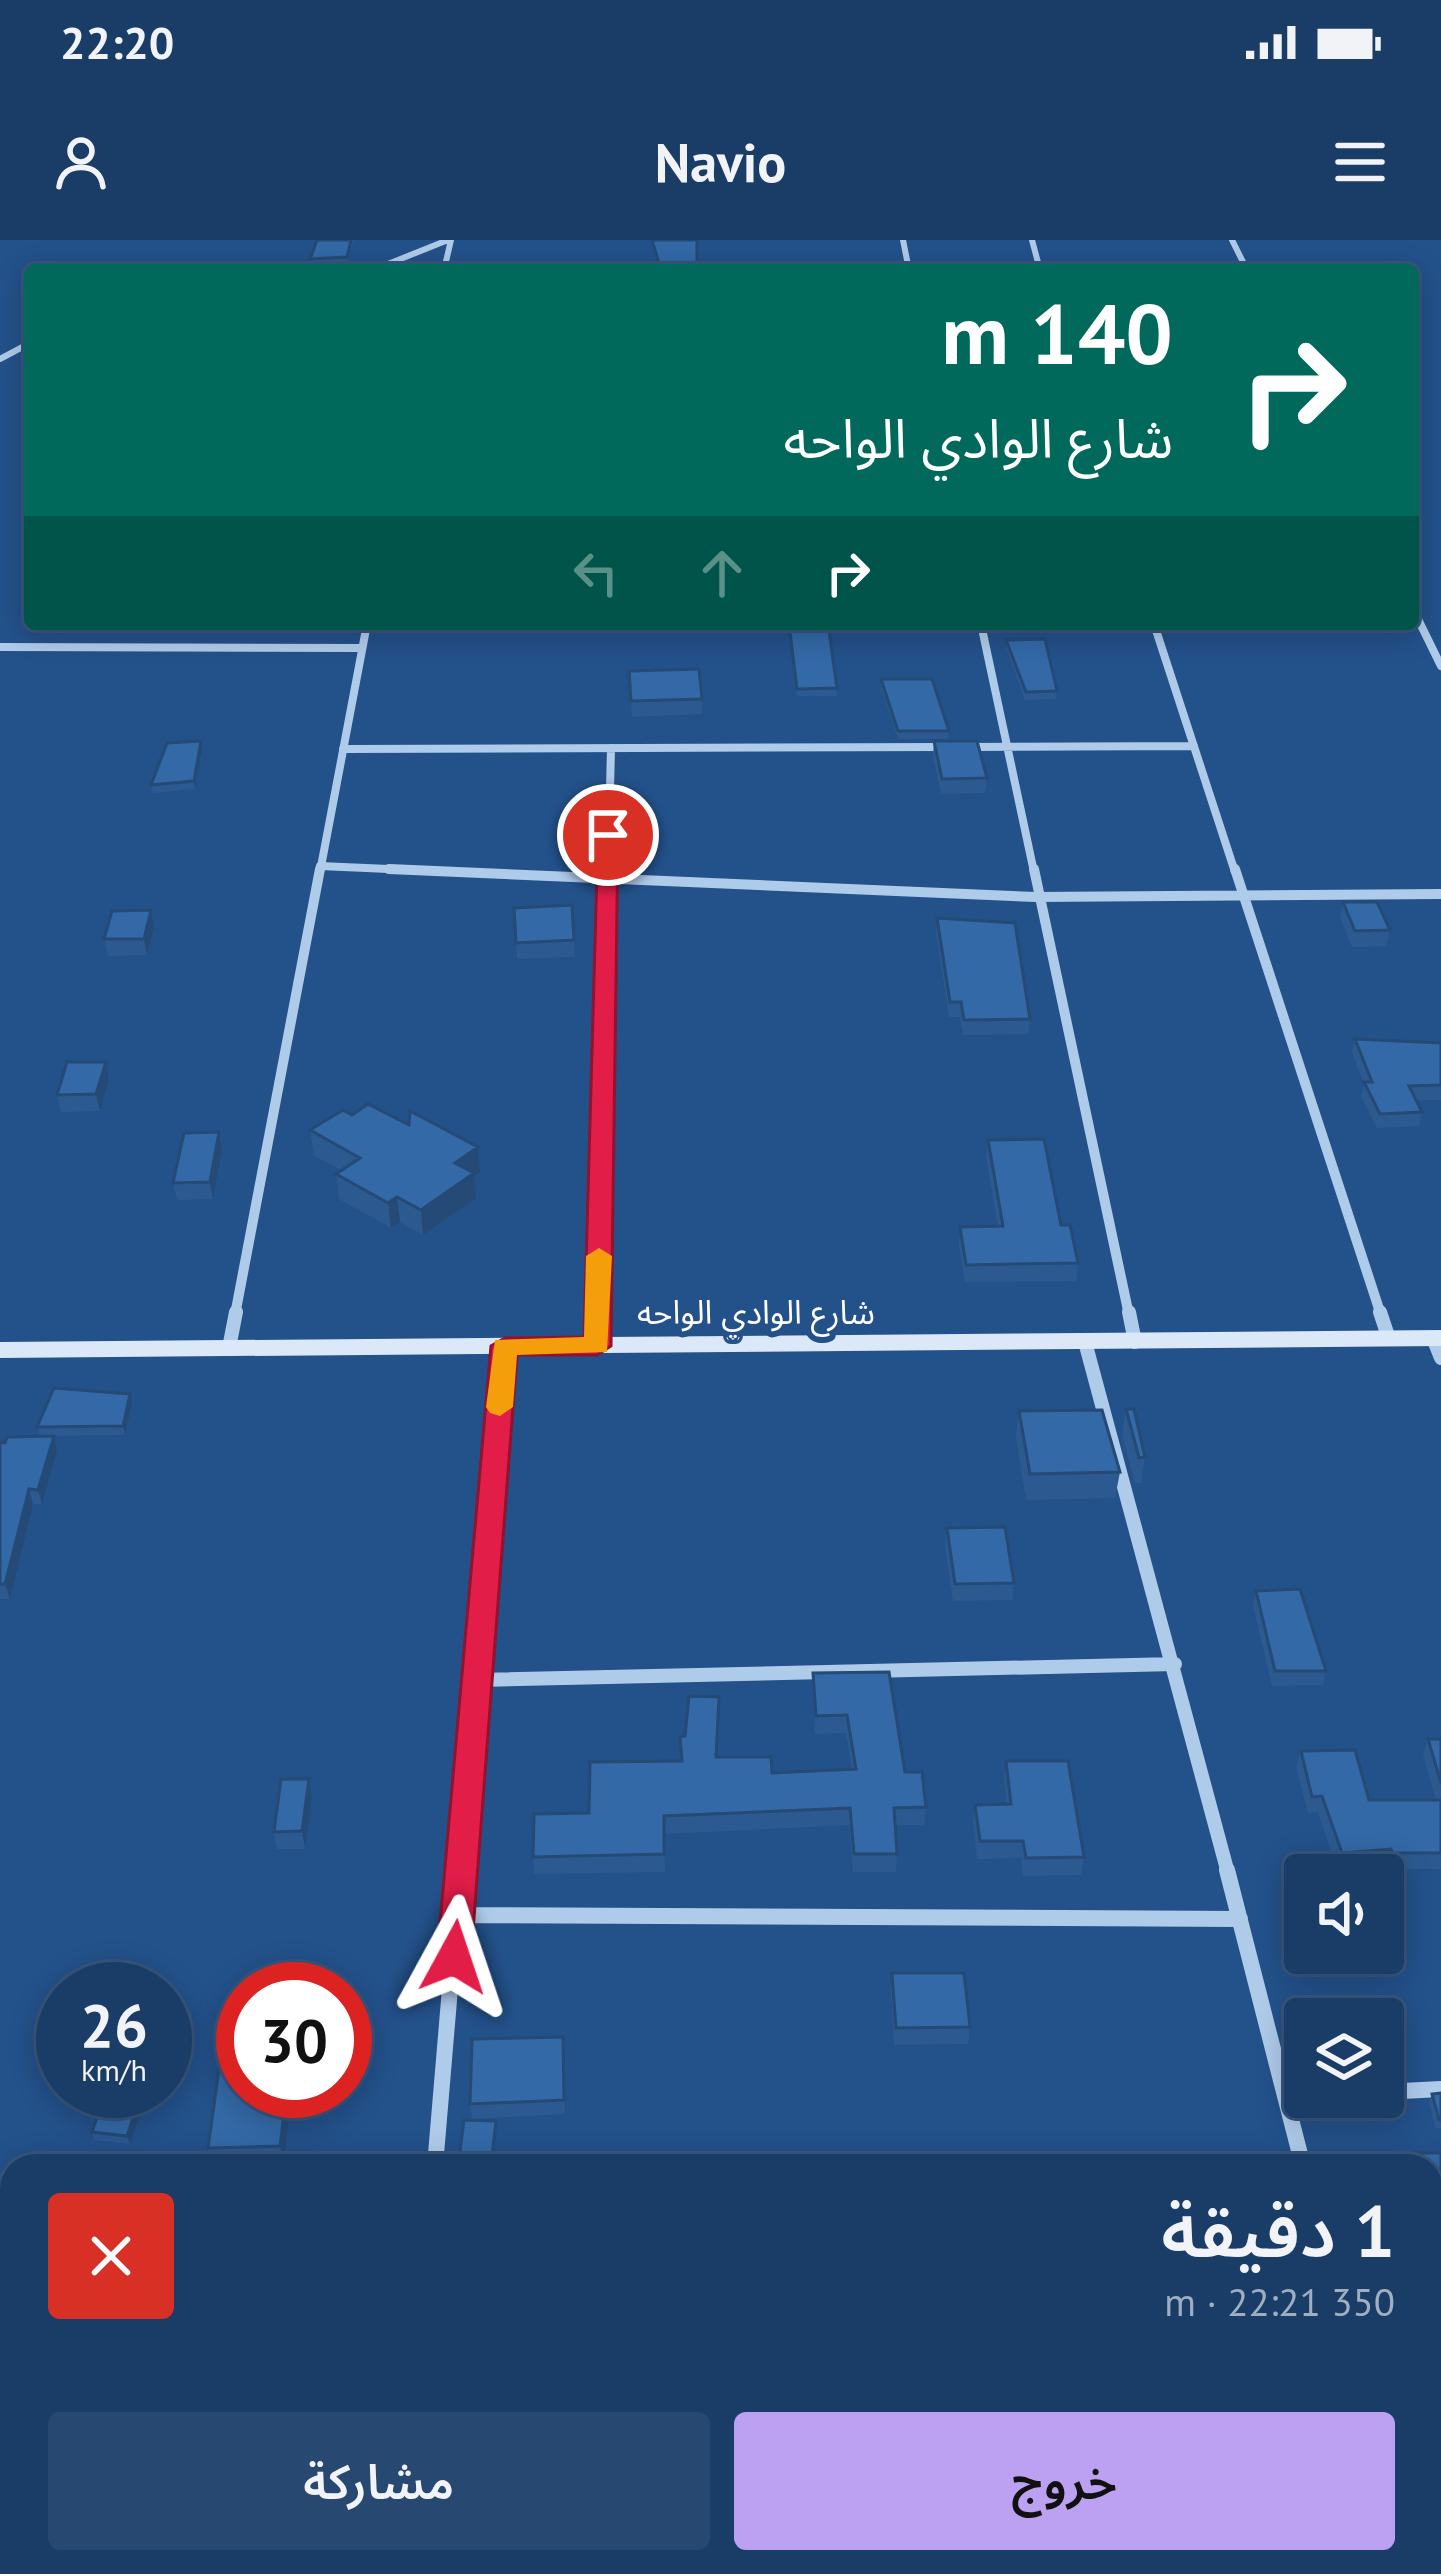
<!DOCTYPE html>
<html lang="ar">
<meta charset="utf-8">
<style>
:root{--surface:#1a3d68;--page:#274871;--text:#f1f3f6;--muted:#9faec0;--line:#38567c;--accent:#bca0f2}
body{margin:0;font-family:"PT Sans","Noto Sans Arabic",sans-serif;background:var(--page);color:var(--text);direction:rtl;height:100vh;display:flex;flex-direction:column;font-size:45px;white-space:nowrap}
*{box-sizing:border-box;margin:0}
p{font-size:39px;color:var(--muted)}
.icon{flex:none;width:66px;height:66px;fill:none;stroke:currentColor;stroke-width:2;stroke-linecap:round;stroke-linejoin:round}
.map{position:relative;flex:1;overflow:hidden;direction:ltr}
.drawer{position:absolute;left:0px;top:1914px;width:1443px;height:420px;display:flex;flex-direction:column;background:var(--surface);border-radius:36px 36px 0 0;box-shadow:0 6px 30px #0003,0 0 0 3px var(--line);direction:rtl}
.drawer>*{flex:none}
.hud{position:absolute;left:24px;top:24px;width:1395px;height:366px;border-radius:12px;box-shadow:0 6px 30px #0003,0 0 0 3px var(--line);direction:rtl;background:#00695c;color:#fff;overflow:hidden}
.tools{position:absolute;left:1284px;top:1614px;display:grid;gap:24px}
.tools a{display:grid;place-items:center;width:120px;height:120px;border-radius:12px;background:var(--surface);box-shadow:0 6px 30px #0003,0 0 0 3px var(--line);font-size:60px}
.speed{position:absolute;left:36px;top:1722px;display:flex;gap:24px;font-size:60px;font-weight:700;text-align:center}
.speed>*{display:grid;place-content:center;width:156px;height:156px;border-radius:50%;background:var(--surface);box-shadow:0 6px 30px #0003,0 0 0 3px var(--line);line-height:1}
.speed small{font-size:30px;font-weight:400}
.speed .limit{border:18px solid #d22;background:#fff;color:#111}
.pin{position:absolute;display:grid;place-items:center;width:102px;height:102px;color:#fff;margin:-51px;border:6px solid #fff;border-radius:50%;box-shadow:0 3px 12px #0007}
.me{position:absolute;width:132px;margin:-66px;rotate:5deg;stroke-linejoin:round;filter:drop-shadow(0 0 9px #0008)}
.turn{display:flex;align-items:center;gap:42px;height:252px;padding:0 48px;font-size:54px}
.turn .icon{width:156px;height:156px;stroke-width:2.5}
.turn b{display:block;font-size:84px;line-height:102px}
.lanes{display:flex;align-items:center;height:114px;padding:0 48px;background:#0003;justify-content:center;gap:60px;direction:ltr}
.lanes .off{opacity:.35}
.round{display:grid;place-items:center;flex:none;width:126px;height:126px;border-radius:12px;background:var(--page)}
.overview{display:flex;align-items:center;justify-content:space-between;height:204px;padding:0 48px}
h1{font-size:72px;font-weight:600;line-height:90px}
.primary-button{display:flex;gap:24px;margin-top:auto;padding:24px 48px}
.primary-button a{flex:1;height:138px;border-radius:12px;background:var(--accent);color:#111;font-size:48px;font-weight:600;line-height:138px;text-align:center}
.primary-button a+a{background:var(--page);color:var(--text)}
.status{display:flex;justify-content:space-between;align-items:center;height:84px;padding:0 60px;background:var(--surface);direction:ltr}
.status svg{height:33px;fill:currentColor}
header{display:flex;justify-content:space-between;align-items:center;height:156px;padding:0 48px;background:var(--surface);font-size:54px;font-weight:600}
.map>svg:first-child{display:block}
</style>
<div class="status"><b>22:20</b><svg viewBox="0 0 49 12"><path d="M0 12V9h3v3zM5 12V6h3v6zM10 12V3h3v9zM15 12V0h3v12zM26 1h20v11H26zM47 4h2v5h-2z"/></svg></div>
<header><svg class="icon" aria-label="menu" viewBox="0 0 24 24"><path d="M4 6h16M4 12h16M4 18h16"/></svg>Navio<svg class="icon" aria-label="person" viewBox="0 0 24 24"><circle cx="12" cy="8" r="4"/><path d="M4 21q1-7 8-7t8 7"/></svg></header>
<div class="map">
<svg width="1441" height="2334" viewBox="0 0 1441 2334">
<rect width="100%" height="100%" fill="#23518a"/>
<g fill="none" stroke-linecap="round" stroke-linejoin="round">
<path stroke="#afcbea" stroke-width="6" d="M 903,0 L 909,30
M 1032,0 L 1040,30
M 1232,0 L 1247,30
M 373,30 L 448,0
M 444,30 L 451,0
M 0,119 L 30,103"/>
<path stroke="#afcbea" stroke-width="8" d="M 1413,369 L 1441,426
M 981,384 L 1034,632
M 1154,384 L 1235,632
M 0,407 L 362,408
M 967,507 L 1194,506
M 343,509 L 947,507
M 320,626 L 458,632
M 320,632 L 367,384
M 608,632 L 611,508"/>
<path stroke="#afcbea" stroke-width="10" d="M 389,629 L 1036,657 L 1441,654
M 1034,629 L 1129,1075
M 1235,629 L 1381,1075
M 235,1075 L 320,629
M 598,1075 L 608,629"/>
<path stroke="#afcbea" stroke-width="14" d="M 1129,1072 L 1135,1102
M 1380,1072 L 1389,1099
M 1433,1098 L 1441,1118
M 1085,1102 L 1228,1633
M 597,1106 L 598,1072
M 229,1108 L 236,1072
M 478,1440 L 1175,1424
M 460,1633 L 505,1106"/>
<path stroke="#afcbea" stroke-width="16" d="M 1227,1630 L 1303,1926
M 457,1675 L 1240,1679
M 1383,1852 L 1441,1849
M 435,1926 L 460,1630
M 399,2322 L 399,2334
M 1404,2322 L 1407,2334"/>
<path fill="#dae8f8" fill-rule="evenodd" d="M 1441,1090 L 1441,1106 L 0,1118 L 0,1102 Z"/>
</g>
<path fill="#2c5a90" d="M 317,0 L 354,0 L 348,15 L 348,23 L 310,25 L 310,19 Z
M 788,384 L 828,384 L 837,456 L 797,456 Z
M 1006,400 L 1057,451 L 1056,459 L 1025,460 L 1006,407 Z
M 629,431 L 702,459 L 702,474 L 632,477 Z
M 881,439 L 949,491 L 948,499 L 898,499 L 881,447 Z
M 934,501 L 987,538 L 985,553 L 941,554 L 933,516 Z
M 202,509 L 195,549 L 152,553 L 151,545 Z
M 1343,662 L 1390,690 L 1386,706 L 1352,707 L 1340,678 Z
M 572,665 L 575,717 L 517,719 L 514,668 Z
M 937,678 L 1030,779 L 1028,794 L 963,795 L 960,777 L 949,777 L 936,692 Z
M 154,687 L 147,715 L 108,716 L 104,699 Z
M 1355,799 L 1441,803 L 1441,860 L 1416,860 L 1422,872 L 1419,886 L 1377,888 L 1361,856 L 1364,844 L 1352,812 Z
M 106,822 L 109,839 L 100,871 L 61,872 L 57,855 Z
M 310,890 L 480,932 L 474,936 L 476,958 L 423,995 L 400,982 L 391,988 L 339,959 L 336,934 L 341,930 L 314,916 Z
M 219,892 L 222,909 L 213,959 L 177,960 L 173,943 Z
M 988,900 L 1061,985 L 1078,1023 L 1076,1041 L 965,1042 L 959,1004 L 960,987 L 998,986 L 986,917 Z
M 130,1154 L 132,1163 L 125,1195 L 40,1196 L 37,1187 Z
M 1126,1169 L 1145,1217 L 1141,1243 L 1135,1243 L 1122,1195 Z
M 1019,1171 L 1120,1232 L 1115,1258 L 1026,1260 L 1016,1197 Z
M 54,1196 L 57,1211 L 42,1264 L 33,1264 L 10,1359 L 0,1359 L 0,1202 Z
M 947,1288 L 1014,1343 L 1012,1360 L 953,1361 L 945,1306 Z
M 1256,1351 L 1326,1431 L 1323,1445 L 1272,1446 L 1253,1365 Z
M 813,1433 L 905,1532 L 926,1567 L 924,1585 L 896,1585 L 897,1614 L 896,1632 L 853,1632 L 849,1585 L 664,1594 L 665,1632 L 534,1634 L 533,1617 L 589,1573 L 681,1521 L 680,1497 L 685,1496 L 719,1475 L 717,1517 L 772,1533 L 852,1529 L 846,1493 L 815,1494 Z
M 1428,1499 L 1441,1499 L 1441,1629 L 1387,1629 L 1386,1625 L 1337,1629 L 1318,1572 L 1308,1573 L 1296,1527 L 1301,1511 L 1369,1560 L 1436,1560 L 1423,1515 Z
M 1006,1521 L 1084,1617 L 1081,1635 L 1023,1636 L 1021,1618 L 977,1619 L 973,1582 L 975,1565 L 1007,1564 L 1004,1539 Z
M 309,1539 L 312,1556 L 305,1609 L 277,1609 L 274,1592 Z
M 892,1733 L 970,1787 L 968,1804 L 894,1805 L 891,1750 Z
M 563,1797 L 565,1874 L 472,1879 L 470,1864 Z
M 243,1851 L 292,1851 L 284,1923 L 212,1925 L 208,1908 Z
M 1441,1853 L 1441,1888 L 1436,1888 L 1429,1862 L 1432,1854 Z
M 139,1861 L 142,1870 L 130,1904 L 95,1900 L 92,1892 Z
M 1412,1913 L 1441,1913 L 1441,1975 L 1431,1975 L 1431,1926 L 1410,1926 L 1409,1922 Z
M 1431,2026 L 1441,2027 L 1441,2130 L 1431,2129 Z
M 0,2076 L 12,2077 L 12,2119 L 0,2119 Z"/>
<path fill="#244a75" d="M 201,501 L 202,509 L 195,549 L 194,541 Z
M 151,670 L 154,687 L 147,715 L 144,699 Z
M 106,822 L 109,839 L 100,871 L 96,854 Z
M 219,892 L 222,909 L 213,959 L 210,942 Z
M 478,907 L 480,932 L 474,936 L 476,958 L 423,995 L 421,970 L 455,923 Z
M 397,957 L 400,982 L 391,988 L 388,963 Z
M 130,1154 L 132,1163 L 125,1195 L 123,1186 Z
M 54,1196 L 57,1211 L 42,1264 L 38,1250 Z
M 29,1249 L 33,1264 L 10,1359 L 5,1344 Z
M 309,1539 L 312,1556 L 305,1609 L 302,1591 Z
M 287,1851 L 292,1851 L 284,1923 L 280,1906 Z
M 139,1861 L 142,1870 L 130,1904 L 127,1896 Z"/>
<path fill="#3369a7" stroke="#244a75" stroke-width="3" d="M 317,0 L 351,0 L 347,17 L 310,19 Z
M 652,0 L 697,0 L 697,30 L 661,30 Z
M 789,384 L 828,384 L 837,448 L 797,449 Z
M 1045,399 L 1057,451 L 1026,452 L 1006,400 Z
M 699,429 L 702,459 L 631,461 L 629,431 Z
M 881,439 L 932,439 L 949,491 L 898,491 Z
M 201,501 L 194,541 L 151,545 L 167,503 Z
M 934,501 L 977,501 L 987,538 L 942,539 Z
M 1343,662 L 1377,662 L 1390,690 L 1355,691 Z
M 572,665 L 574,700 L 516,703 L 514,668 Z
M 151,670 L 144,699 L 104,699 L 112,671 Z
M 937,678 L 1015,683 L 1030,779 L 964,780 L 961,762 L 950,762 Z
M 1355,799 L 1441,803 L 1441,845 L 1409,846 L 1422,872 L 1380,874 L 1364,842 L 1372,842 Z
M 67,822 L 106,822 L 96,854 L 57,855 Z
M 368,864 L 409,885 L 410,871 L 478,907 L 455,923 L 474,933 L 421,970 L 397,957 L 388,963 L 336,934 L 360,918 L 310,890 L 343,870 L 352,875 Z
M 219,892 L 210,942 L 173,943 L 184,893 Z
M 1044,899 L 1061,985 L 1070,985 L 1078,1023 L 966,1025 L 960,987 L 1003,986 L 988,900 Z
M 54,1148 L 130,1154 L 123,1186 L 37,1187 Z
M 1126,1169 L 1134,1169 L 1145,1217 L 1139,1218 Z
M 1102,1170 L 1120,1232 L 1030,1234 L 1019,1171 Z
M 54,1196 L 38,1250 L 29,1249 L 5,1344 L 0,1344 L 0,1202 L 5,1203 L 7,1197 Z
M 1005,1287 L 1014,1343 L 955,1344 L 947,1288 Z
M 1300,1349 L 1326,1431 L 1275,1431 L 1256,1351 Z
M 889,1432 L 905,1532 L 922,1532 L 926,1567 L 894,1568 L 897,1614 L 854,1614 L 850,1568 L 664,1576 L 664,1614 L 533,1617 L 534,1574 L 589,1573 L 590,1522 L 682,1521 L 680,1497 L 685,1496 L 689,1456 L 719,1457 L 716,1517 L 771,1517 L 772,1533 L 856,1529 L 847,1475 L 816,1476 L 813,1433 Z
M 1428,1499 L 1441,1499 L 1441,1543 Z
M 1355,1510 L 1369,1560 L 1441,1560 L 1441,1613 L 1392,1613 L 1391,1609 L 1342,1613 L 1322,1556 L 1312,1557 L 1301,1511 Z
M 1006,1521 L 1068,1521 L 1084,1617 L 1026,1618 L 1023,1601 L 980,1601 L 975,1565 L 1011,1564 Z
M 281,1539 L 309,1539 L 302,1591 L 274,1592 Z
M 892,1733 L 964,1733 L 970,1787 L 896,1788 Z
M 563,1797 L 564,1860 L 470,1864 L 472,1799 Z
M 243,1798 L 243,1851 L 287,1851 L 280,1906 L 208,1908 L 223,1800 Z
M 1441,1853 L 1441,1880 L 1439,1880 L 1432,1854 Z
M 104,1857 L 139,1861 L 127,1896 L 92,1892 Z
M 464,1880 L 496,1881 L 491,1926 L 458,1926 Z
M 1412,1913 L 1441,1913 L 1441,1967 L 1431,1967 L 1431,1926 L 1416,1926 Z
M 1431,2026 L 1441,2027 L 1441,2115 L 1431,2115 Z
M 0,2076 L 12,2077 L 12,2111 L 0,2111 Z"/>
<path fill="#e11d48" stroke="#92132f" stroke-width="3" d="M 608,589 L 618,595 L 611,1106 L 597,1115 L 517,1115 L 471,1717 L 466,1727 L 454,1731 L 442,1727 L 437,1717 L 491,1106 L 505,1098 L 584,1097 L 598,595 Z"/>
<path fill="#f59e0b" d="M 599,1008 L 612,1016 L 607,1112 L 517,1115 L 513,1167 L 500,1176 L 490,1173 L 486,1167 L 495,1100 L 584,1097 L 586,1016 Z"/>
<g text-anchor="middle" stroke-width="12" stroke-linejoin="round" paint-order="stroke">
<g font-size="33" fill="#fff" stroke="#23518a">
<text x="756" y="1084">شارع الوادي الواحه</text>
</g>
</g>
</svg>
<div class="tools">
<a><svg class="icon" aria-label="sound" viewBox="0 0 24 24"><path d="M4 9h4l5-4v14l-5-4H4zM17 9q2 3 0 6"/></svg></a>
<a><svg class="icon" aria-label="layers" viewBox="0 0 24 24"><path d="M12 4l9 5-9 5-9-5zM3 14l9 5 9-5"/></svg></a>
</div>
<div class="speed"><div>26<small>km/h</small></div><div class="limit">30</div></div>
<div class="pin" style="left:608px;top:595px;background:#d93025"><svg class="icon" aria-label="arrive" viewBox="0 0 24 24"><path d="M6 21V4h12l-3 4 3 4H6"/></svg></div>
<svg class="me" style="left:454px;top:1717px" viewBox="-20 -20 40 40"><path d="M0-17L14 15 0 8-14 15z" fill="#e11d48" stroke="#fff" stroke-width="4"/></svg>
<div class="hud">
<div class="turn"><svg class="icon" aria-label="right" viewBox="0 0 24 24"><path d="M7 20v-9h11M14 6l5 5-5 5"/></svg><div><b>140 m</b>شارع الوادي الواحه</div></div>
<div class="lanes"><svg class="icon off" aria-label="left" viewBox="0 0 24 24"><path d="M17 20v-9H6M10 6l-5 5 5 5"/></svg><svg class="icon off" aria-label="ahead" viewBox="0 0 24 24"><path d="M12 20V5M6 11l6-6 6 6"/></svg><svg class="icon" aria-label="right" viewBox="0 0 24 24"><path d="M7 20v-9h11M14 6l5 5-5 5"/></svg></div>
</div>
<section class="drawer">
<div class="overview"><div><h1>1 دقيقة</h1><p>350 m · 22:21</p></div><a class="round" style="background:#d93025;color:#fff"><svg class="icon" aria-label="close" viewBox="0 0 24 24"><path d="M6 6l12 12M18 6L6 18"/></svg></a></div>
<div class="primary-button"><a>خروج</a><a>مشاركة</a></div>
</section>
</div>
